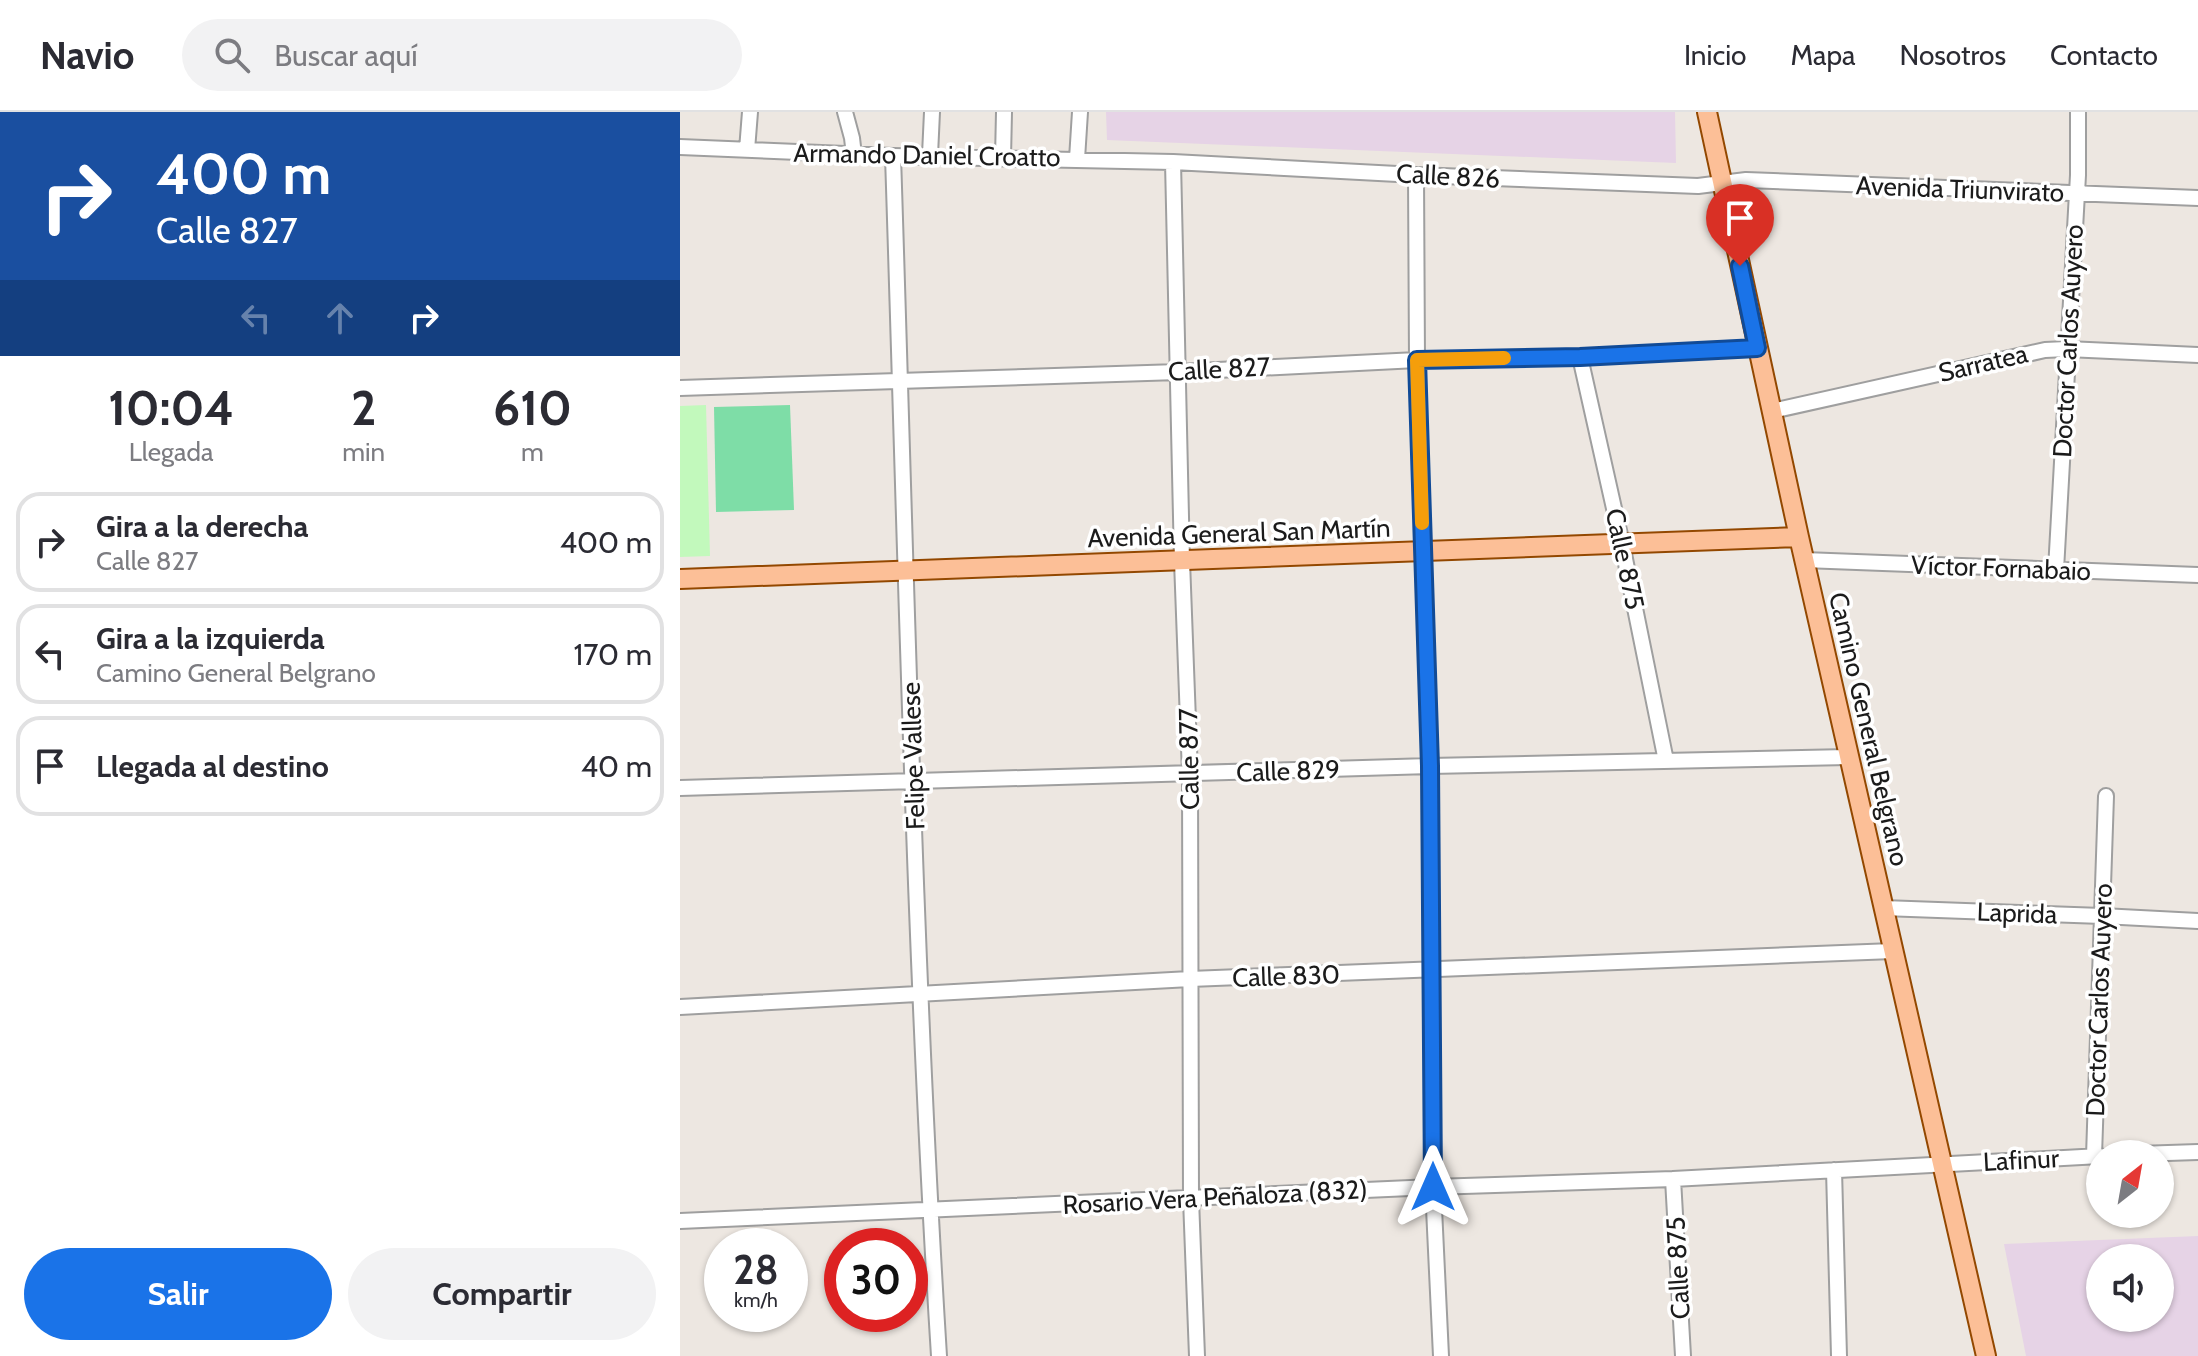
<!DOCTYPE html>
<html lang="es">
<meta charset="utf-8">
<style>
:root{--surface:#fff;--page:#f2f2f3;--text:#2b2b33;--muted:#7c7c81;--line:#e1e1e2;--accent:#1a73e8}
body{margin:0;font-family:Cabin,sans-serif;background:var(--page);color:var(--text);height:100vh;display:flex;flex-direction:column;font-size:30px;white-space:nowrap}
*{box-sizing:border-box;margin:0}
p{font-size:26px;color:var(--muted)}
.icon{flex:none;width:44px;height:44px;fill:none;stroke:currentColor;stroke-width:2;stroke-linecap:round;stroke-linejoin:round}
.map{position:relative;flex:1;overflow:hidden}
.drawer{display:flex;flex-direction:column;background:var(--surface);width:680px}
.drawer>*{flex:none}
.banner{background:#1a4fa0;color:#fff;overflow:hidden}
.needle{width:52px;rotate:31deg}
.buttons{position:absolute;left:1406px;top:1028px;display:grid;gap:16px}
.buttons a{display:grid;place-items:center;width:88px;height:88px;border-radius:50%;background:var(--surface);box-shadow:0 2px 6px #0004;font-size:40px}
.speed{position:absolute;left:24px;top:1116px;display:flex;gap:16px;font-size:40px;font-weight:700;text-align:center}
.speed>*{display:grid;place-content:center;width:104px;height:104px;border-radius:50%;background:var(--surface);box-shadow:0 2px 6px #0004;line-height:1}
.speed small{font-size:20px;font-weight:400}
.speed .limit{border:12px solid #d22;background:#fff;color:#111}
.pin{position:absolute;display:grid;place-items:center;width:68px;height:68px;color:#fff;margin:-82px -34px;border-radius:50% 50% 50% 0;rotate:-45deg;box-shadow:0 0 8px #0007}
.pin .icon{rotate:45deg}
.me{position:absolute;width:88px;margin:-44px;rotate:0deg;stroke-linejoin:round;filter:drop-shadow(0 0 6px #0008)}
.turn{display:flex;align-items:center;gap:28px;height:168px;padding:0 24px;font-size:36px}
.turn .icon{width:104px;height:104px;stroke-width:2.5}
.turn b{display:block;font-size:56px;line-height:68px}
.lanes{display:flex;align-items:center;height:76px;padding:0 24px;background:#0003;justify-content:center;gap:40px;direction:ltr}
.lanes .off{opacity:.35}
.eta{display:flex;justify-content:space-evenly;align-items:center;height:136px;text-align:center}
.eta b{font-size:48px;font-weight:700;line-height:56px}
.cta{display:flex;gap:16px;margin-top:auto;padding:16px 24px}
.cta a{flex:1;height:92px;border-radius:48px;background:var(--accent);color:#fff;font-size:32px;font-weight:700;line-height:92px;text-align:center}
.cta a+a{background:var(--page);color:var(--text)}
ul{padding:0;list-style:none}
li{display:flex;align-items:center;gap:24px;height:100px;margin:0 16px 12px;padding:0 8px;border:4px solid var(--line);border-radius:24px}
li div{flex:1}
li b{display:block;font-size:30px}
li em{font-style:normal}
header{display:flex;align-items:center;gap:48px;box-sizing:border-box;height:112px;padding:0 40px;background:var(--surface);border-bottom:2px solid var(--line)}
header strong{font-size:38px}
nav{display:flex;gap:44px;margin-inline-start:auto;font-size:28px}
.search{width:560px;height:72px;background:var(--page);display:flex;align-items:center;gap:20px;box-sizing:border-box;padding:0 28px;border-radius:44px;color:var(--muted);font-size:30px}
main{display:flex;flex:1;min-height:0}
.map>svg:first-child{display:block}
</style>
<header>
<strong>Navio</strong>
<div class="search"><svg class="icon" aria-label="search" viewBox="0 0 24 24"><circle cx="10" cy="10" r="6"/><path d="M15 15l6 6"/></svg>Buscar aquí</div>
<nav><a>Inicio</a><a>Mapa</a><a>Nosotros</a><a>Contacto</a></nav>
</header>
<main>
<section class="drawer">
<div class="banner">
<div class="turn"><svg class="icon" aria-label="right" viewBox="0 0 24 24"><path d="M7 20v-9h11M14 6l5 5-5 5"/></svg><div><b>400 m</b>Calle 827</div></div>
<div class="lanes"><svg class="icon off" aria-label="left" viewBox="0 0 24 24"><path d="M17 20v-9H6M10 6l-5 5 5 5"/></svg><svg class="icon off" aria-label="ahead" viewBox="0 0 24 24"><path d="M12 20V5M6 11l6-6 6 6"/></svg><svg class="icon" aria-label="right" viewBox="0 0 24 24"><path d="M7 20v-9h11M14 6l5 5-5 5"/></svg></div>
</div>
<div class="eta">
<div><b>10:04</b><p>Llegada</p></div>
<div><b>2</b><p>min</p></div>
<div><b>610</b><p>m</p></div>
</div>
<ul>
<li><svg class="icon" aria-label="right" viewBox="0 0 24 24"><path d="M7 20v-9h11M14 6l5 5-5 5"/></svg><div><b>Gira a la derecha</b><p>Calle 827</p></div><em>400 m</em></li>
<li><svg class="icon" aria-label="left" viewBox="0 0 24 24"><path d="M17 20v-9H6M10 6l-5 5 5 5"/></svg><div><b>Gira a la izquierda</b><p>Camino General Belgrano</p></div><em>170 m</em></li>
<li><svg class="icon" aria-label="arrive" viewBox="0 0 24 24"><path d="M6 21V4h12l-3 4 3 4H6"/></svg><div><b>Llegada al destino</b></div><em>40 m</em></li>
</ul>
<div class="cta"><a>Salir</a><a>Compartir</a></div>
</section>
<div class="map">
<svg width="1518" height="1244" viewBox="0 0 1518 1244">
<rect width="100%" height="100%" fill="#ede7e1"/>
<path fill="#e6d3e6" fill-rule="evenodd" d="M 426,0 L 995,0 L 996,51 L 427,28 Z
M 1518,1124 L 1518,1244 L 1346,1244 L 1324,1132 ZM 1420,1146 L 1480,1146 L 1480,1206 L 1420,1206 Z"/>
<path fill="#c2f9bc" d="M 26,293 L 30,444 L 0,445 L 0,294 Z"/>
<path fill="#7edda7" d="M 110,293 L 114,398 L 36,400 L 34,295 Z"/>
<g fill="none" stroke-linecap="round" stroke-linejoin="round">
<g stroke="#9f9f9f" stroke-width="18">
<path id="minor" d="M 165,0 L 172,26 L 174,43
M 0,35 L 213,44 L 493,50 L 736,63 L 1018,74 L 1066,68 L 1518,86
M 67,38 L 70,0
M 250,43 L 252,0
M 213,44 C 226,444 234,845 259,1244
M 323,46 L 324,0
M 397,47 L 400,0
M 493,50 L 502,449 L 510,662 L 511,1087 L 517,1244
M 736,63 L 737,248 L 750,654 L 753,1075 L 761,1244
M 900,245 L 942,432 L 986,649
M 0,276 L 498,260 L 737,248 L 900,245 L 1077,236
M 1092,299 L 1365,238 L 1387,237 L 1518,243
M 1124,448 L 1518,463
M 1376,458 L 1398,63 L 1398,0
M 0,676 L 750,654 L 1168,645
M 1203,796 L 1422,804 L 1518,809
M 0,895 L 510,867 L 1213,839
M 1458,1042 L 1518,1040
M 1414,1044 L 1426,684
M 1154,1058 L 1159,1244
M 993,1067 L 1003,1244
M 0,1109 L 753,1075 L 993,1067 L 1420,1044"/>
</g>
<g stroke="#934800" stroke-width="22">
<path id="major" d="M 1027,0 L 1119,425 L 1306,1244
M 0,467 L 1119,425"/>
</g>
<use href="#minor" stroke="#fff" stroke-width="14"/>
<use href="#major" stroke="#fcbf97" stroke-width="18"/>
</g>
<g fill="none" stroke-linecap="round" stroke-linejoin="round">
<g stroke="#114b97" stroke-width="20">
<path id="route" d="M 753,1075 L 750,654 L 737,248 L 900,245 L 1077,236 L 1060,154"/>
</g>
<use href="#route" stroke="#1a73e8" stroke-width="14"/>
<path stroke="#f59e0b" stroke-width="14" d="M 742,411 L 737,248 L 824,246"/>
</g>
<g text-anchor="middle" stroke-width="7" stroke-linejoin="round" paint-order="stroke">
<g font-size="26" fill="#1b1b1b" stroke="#fff">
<text transform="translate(247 43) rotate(1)" y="9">Armando Daniel Croatto</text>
<text transform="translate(768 64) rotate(3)" y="9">Calle 826</text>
<text transform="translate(1280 77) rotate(2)" y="9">Avenida Triunvirato</text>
<text transform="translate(1388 229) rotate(-87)" y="9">Doctor Carlos Auyero</text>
<text transform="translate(1303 251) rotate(-13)" y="9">Sarratea</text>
<text transform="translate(539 257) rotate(-3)" y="9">Calle 827</text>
<text transform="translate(559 421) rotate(-2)" y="9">Avenida General San Martín</text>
<text transform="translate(945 447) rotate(78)" y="9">Calle 875</text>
<text transform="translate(1321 456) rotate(2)" y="9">Víctor Fornabaio</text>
<text transform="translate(1189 617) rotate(77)" y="9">Camino General Belgrano</text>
<text transform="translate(233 644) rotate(-92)" y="9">Felipe Vallese</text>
<text transform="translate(509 647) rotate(-91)" y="9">Calle 877</text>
<text transform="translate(608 659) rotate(-2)" y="9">Calle 829</text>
<text transform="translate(1337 801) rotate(2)" y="9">Laprida</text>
<text transform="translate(606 864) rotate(-2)" y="9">Calle 830</text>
<text transform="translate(1419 888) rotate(-88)" y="9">Doctor Carlos Auyero</text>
<text transform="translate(1341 1048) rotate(-3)" y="9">Lafinur</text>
<text transform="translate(535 1085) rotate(-3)" y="9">Rosario Vera Peñaloza (832)</text>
<text transform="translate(998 1156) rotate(-93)" y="9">Calle 875</text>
</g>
</g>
</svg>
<div class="buttons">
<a><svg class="needle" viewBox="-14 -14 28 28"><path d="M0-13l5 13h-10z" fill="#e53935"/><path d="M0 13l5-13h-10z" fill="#7c7c81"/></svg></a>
<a><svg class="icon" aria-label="sound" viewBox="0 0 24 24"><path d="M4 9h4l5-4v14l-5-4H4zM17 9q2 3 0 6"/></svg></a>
</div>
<div class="speed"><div>28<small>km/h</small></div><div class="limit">30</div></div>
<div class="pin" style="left:1060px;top:154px;background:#d93025"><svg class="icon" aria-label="arrive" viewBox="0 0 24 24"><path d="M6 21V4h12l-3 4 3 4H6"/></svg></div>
<svg class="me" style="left:753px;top:1075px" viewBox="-20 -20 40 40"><path d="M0-17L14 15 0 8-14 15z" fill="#1a73e8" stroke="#fff" stroke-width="4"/></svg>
</div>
</main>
